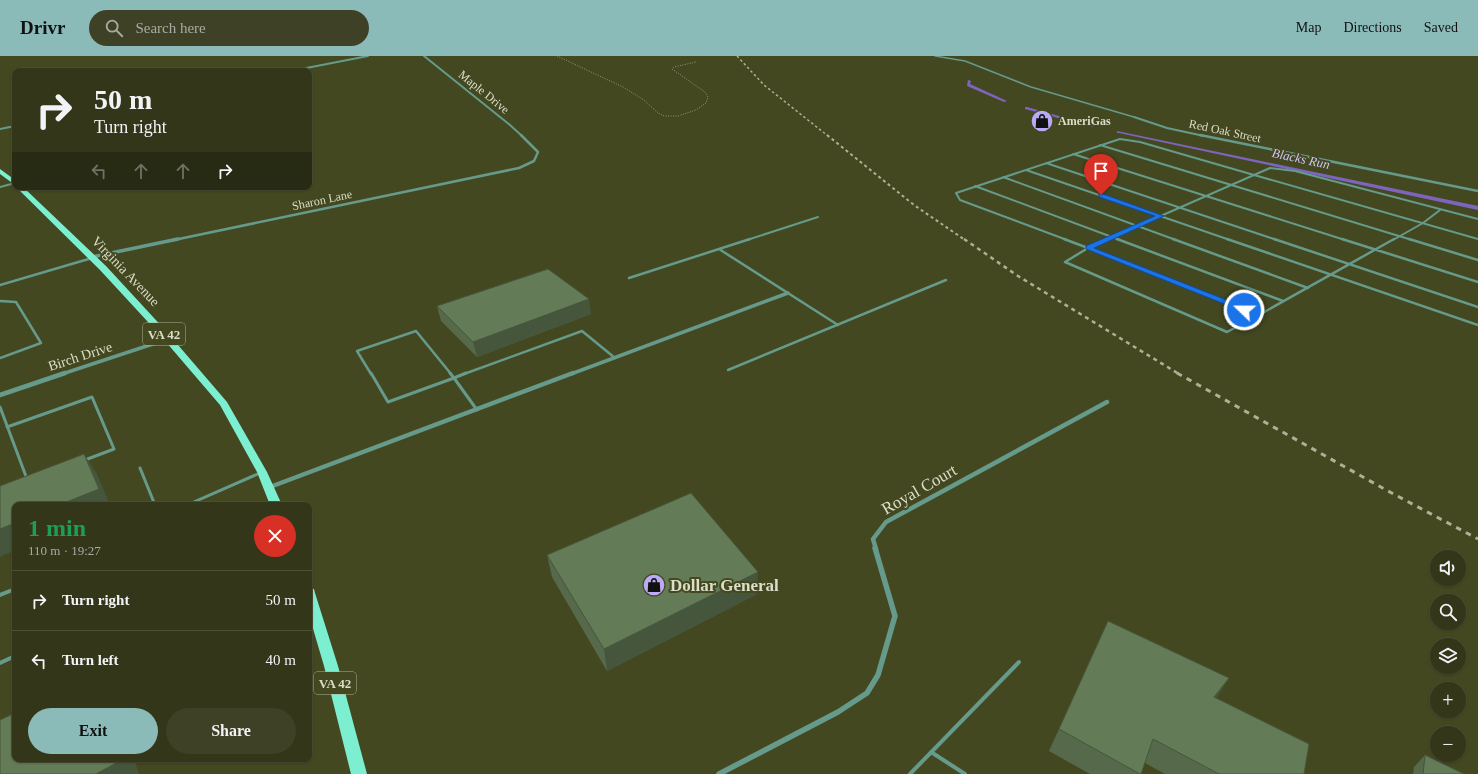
<!DOCTYPE html>
<meta charset="utf-8">
<style>
:root{--surface:#333619;--page:#3e4126;--text:#f1f3f6;--muted:#a9aba2;--line:#4e5038;--accent:#8bbbb9}
body{margin:0;font-family:Georgia,serif;background:var(--page);color:var(--text);height:100vh;display:flex;flex-direction:column;font-size:15px;white-space:nowrap}
*{box-sizing:border-box;margin:0}
p{font-size:13px;color:var(--muted)}
.icon{flex:none;width:22px;height:22px;fill:none;stroke:currentColor;stroke-width:2;stroke-linecap:round;stroke-linejoin:round}
.map{position:relative;flex:1;overflow:hidden}
.details{position:absolute;left:12px;top:446px;width:300px;height:260px;display:flex;flex-direction:column;background:var(--surface);border-radius:8px;box-shadow:0 1px 3px #0004,0 0 0 1px var(--line)}
.details>*{flex:none}
.hud{position:absolute;left:12px;top:12px;width:300px;height:122px;border-radius:8px;box-shadow:0 1px 3px #0004,0 0 0 1px var(--line);background:#333619;color:var(--text);overflow:hidden}
.controls{position:absolute;left:1430px;top:494px;display:grid;gap:8px}
.controls a{display:grid;place-items:center;width:36px;height:36px;border-radius:50%;background:var(--surface);box-shadow:0 1px 3px #0004,0 0 0 1px var(--line);font-size:20px}
.pin{position:absolute;display:grid;place-items:center;width:34px;height:34px;color:#fff;margin:-41px -17px;border-radius:50% 50% 50% 0;rotate:-45deg;box-shadow:0 0 4px #0007}
.pin .icon{rotate:45deg}
.me{position:absolute;width:44px;margin:-22px;rotate:292deg;stroke-linejoin:round;filter:drop-shadow(0 0 3px #0008)}
.turn{display:flex;align-items:center;gap:14px;height:84px;padding:0 16px;font-size:18px}
.turn .icon{width:52px;height:52px;stroke-width:2.5}
.turn b{display:block;font-size:28px;line-height:34px}
.lanes{display:flex;align-items:center;height:38px;padding:0 16px;background:#0003;justify-content:center;gap:20px;direction:ltr}
.lanes .off{opacity:.35}
.round{display:grid;place-items:center;flex:none;width:42px;height:42px;border-radius:21px;background:var(--page)}
.overview{display:flex;align-items:center;justify-content:space-between;height:68px;padding:0 16px}
h1{font-size:24px;font-weight:800;line-height:30px;color:#1e9e55}
.cta{display:flex;gap:8px;margin-top:auto;padding:8px 16px}
.cta a{flex:1;height:46px;border-radius:24px;background:var(--accent);color:#111;font-size:16px;font-weight:800;line-height:46px;text-align:center}
.cta a+a{background:var(--page);color:var(--text)}
ul{padding:0;list-style:none}
li{display:flex;align-items:center;gap:12px;height:60px;padding:0 16px;border-top:1px solid var(--line)}
li div{flex:1}
li b{display:block;font-size:15px}
li em{font-style:normal}
header{display:flex;align-items:center;gap:24px;box-sizing:border-box;height:56px;padding:0 20px;background:var(--accent);color:#111}
header strong{font-size:19px}
nav{display:flex;gap:22px;margin-inline-start:auto;font-size:14px}
.search{width:280px;height:36px;background:var(--page);display:flex;align-items:center;gap:10px;box-sizing:border-box;padding:0 14px;border-radius:22px;color:var(--muted);font-size:15px}
.map>svg:first-child{display:block}
</style>
<header>
<strong>Drivr</strong>
<div class="search"><svg class="icon" aria-label="search" viewBox="0 0 24 24"><circle cx="10" cy="10" r="6"/><path d="M15 15l6 6"/></svg>Search here</div>
<nav><a>Map</a><a>Directions</a><a>Saved</a></nav>
</header>
<div class="map">
<svg width="1478" height="718" viewBox="0 0 1478 718">
<rect width="100%" height="100%" fill="#444821"/>
<g fill="none" stroke-linecap="round" stroke-linejoin="round">
<path fill="#7d64bd" fill-rule="evenodd" d="M 968,24 L 971,25 L 970,28 L 1007,45 L 1004,46 L 967,30 Z
M 1025,51 L 1027,51 L 1095,70 L 1091,71 L 1025,53 Z
M 1117,75 L 1478,150 L 1478,154 L 1119,77 L 1117,77 Z"/>
<path stroke="#939678" stroke-width="1" stroke-dasharray="1 1.5" stroke-linecap="butt" d="M 557,0 L 623,31 L 644,44 L 658,57 L 664,60 L 678,60 L 696,54 L 706,47 L 708,41 L 705,36 L 672,13 L 674,11 L 696,6"/>
<path stroke="#669a8b" stroke-width="1.5" d="M 935,0 L 965,5 L 1031,31 L 1134,61"/>
<path stroke="#669a8b" stroke-width="2" d="M 1100,89 L 1412,184
M 1073,98 L 1345,184
M 1046,107 L 1277,184
M 1026,114 L 1230,184
M 1254,119 L 1478,183
M 1254,119 L 1270,112 L 1295,115 L 1478,163
M 1003,121 L 1176,184
M 975,130 L 1120,184
M 0,131 L 15,127
M 747,184 L 818,161
M 1067,184 L 960,144 L 956,137 L 1120,83 L 1140,86 L 1254,119
M 1106,184 L 1254,119
M 1393,184 L 1423,167 L 1440,154"/>
<path stroke="#669a8b" stroke-width="2.5" d="M 1064,183 L 1088,192
M 1117,183 L 1283,245
M 1173,183 L 1308,232
M 1227,183 L 1478,269
M 1274,183 L 1478,251
M 1342,183 L 1478,226
M 1409,183 L 1478,204
M 1088,192 L 1259,259 L 1227,276 L 1065,206 Z
M 1088,192 L 1108,183
M 719,193 L 838,269
M 629,222 L 750,183
M 0,229 L 92,202
M 0,245 L 16,246 L 41,287 L 0,302
M 1259,259 L 1394,183
M 728,314 L 946,224
M 371,318 L 357,295 L 416,275 L 451,318
M 464,318 L 582,275 L 615,302"/>
<path stroke="#669a8b" stroke-width="3" d="M 371,317 L 388,346 L 454,322
M 450,317 L 454,322
M 454,322 L 477,354
M 454,322 L 466,317
M 0,351 L 27,423
M 7,371 L 92,341 L 114,393 L 85,404
M 140,412 L 155,449
M 187,449 L 260,417"/>
<path stroke="#669a8b" stroke-width="4" d="M 0,539 L 15,533
M 0,607 L 15,600
M 931,696 L 965,718
M 910,718 L 1019,606"/>
<path stroke="#669a8b" stroke-width="2" d="M 424,0 L 510,69 L 522,80
M 291,15 L 368,0
M 1134,61 L 1167,72 L 1204,80
M 0,73 L 15,70"/>
<path stroke="#669a8b" stroke-width="2.5" d="M 1200,79 L 1478,135
M 174,184 L 519,112 L 534,105 L 538,96 L 521,79"/>
<path stroke="#669a8b" stroke-width="3.5" d="M 92,201 L 178,183
M 62,318 L 168,283
M 571,318 L 788,237"/>
<path stroke="#669a8b" stroke-width="4.5" d="M 0,339 L 65,317
M 270,431 L 573,317
M 876,493 L 873,483 L 886,466 L 1107,346"/>
<path stroke="#669a8b" stroke-width="5.5" d="M 719,718 L 838,656 L 867,637 L 878,619 L 895,560 L 875,492"/>
<path fill="#7cefd1" fill-rule="evenodd" d="M 0,113 L 15,124 L 15,129 L 0,118 Z
M 16,131 L 23,131 L 106,210 L 166,275 L 227,346 L 267,416 L 282,449 L 270,449 L 257,416 L 220,349 L 160,279 L 100,214 Z
M 309,532 L 314,533 L 315,537 L 338,610 L 367,718 L 351,718 L 324,610 L 309,559 Z"/>
<path stroke="#aeb196" stroke-width="1.5" stroke-dasharray="2.5 2.5" stroke-linecap="butt" d="M 737,0 L 764,29 L 828,80"/>
<path stroke="#aeb196" stroke-width="2" stroke-dasharray="3 3" stroke-linecap="butt" d="M 827,79 L 914,149 L 965,184"/>
<path stroke="#aeb196" stroke-width="2.5" stroke-dasharray="4 4" stroke-linecap="butt" d="M 964,183 L 1018,220 L 1179,318"/>
<path stroke="#aeb196" stroke-width="3" stroke-dasharray="5.5 5.5" stroke-linecap="butt" d="M 1177,317 L 1388,435 L 1478,483"/>
</g>
<path fill="#566a4b" d="M 437,250 L 591,258 L 477,301 L 441,265 Z
M 547,499 L 757,538 L 607,615 L 552,521 Z
M 1108,565 L 1229,622 L 1216,642 L 1304,718 L 1165,718 L 1145,707 L 1141,718 L 1090,718 L 1049,695 Z
M 1425,699 L 1464,718 L 1413,718 L 1414,711 Z"/>
<path fill="#46563d" d="M 589,243 L 591,258 L 477,301 L 473,286 Z
M 84,398 L 97,418 L 110,449 L 59,449 Z
M 15,467 L 15,494 L 0,501 L 0,473 Z
M 758,516 L 757,538 L 607,615 L 604,593 Z
M 1229,622 L 1215,644 L 1214,641 Z
M 122,703 L 134,703 L 139,718 L 96,718 Z"/>
<path fill="#647b57" stroke="#46563d" d="M 548,213 L 589,243 L 473,286 L 437,250 Z
M 84,398 L 99,433 L 59,449 L 15,449 L 15,467 L 0,473 L 0,430 Z
M 691,437 L 758,516 L 604,593 L 547,499 Z
M 1108,565 L 1229,622 L 1214,641 L 1309,688 L 1304,718 L 1219,718 L 1153,683 L 1141,718 L 1140,718 L 1059,673 Z
M 15,657 L 15,703 L 122,703 L 122,704 L 96,718 L 0,718 L 0,664 Z
M 1425,699 L 1464,718 L 1423,718 Z"/>
<path fill="#1a73e8" stroke="#114b97" d="M 1099,138 L 1103,138 L 1164,160 L 1094,192 L 1247,252 L 1247,255 L 1242,255 L 1086,193 L 1086,190 L 1155,160 L 1099,141 Z"/>
<defs>
<g id="shop-disc" transform="scale(1.15)"><circle r="9.5" fill="#bbaaf6" stroke="#444821"/><path d="M-5-2.5h2.3a2.7 3.5 0 0 1 5.4 0H5L5.5 6h-11ZM-1.5-2.5h3a1.5 2.3 0 0 0-3 0Z" fill="#111"/></g>
</defs>
<g fill-rule="evenodd">
<use href="#shop-disc" x="1042" y="65"/>
<use href="#shop-disc" x="654" y="529"/>
</g>
<g text-anchor="middle" stroke-width="4" stroke-linejoin="round" paint-order="stroke">
<g font-size="12" fill="#dbdec8" stroke="#444821">
<text transform="translate(484 36) rotate(39)" y="4">Maple Drive</text>
<text transform="translate(1225 75) rotate(12)" y="4">Red Oak Street</text>
<text transform="translate(322 144) rotate(-12)" y="4">Sharon Lane</text>
</g>
<g font-size="12" font-weight="bold" fill="#dbdec8" stroke="#444821" text-anchor="start">
<text x="1058" y="69">AmeriGas</text>
</g>
<g font-size="13" font-style="italic" fill="#cec5f4" stroke="#444821">
<text transform="translate(1301 102) rotate(12)" y="5">Blacks Run</text>
</g>
<g fill="#444821" stroke="#aeb196" stroke-width="1">
<rect x="143" y="267" width="42" height="22" rx="3"/>
<rect x="314" y="616" width="42" height="22" rx="3"/>
</g>
<g font-size="13" font-weight="bold" fill="#dbdec8">
<text x="164" y="283">VA 42</text>
<text x="335" y="632">VA 42</text>
</g>
<g font-size="14" fill="#dbdec8" stroke="#444821">
<text transform="translate(126 215) rotate(46)" y="5">Virginia Avenue</text>
<text transform="translate(80 300) rotate(-18)" y="5">Birch Drive</text>
</g>
<g font-size="17" fill="#dbdec8" stroke="#444821">
<text transform="translate(919 433) rotate(-30)" y="6">Royal Court</text>
</g>
<g font-size="17" font-weight="bold" fill="#dbdec8" stroke="#444821" text-anchor="start">
<text x="670" y="535">Dollar General</text>
</g>
</g>
</svg>
<div class="controls">
<a><svg class="icon" aria-label="sound" viewBox="0 0 24 24"><path d="M4 9h4l5-4v14l-5-4H4zM17 9q2 3 0 6"/></svg></a>
<a><svg class="icon" aria-label="search" viewBox="0 0 24 24"><circle cx="10" cy="10" r="6"/><path d="M15 15l6 6"/></svg></a>
<a><svg class="icon" aria-label="layers" viewBox="0 0 24 24"><path d="M12 4l9 5-9 5-9-5zM3 14l9 5 9-5"/></svg></a>
<a>+</a>
<a>−</a>
</div>
<div class="pin" style="left:1101px;top:139px;background:#d93025"><svg class="icon" aria-label="arrive" viewBox="0 0 24 24"><path d="M6 21V4h12l-3 4 3 4H6"/></svg></div>
<svg class="me" style="left:1244px;top:254px" viewBox="-20 -20 40 40"><circle r="17" fill="#1a73e8" stroke="#fff" stroke-width="3"/><path d="M0-11L8 9 0 5-8 9z" fill="#fff"/></svg>
<div class="hud">
<div class="turn"><svg class="icon" aria-label="right" viewBox="0 0 24 24"><path d="M7 20v-9h11M14 6l5 5-5 5"/></svg><div><b>50 m</b>Turn right</div></div>
<div class="lanes"><svg class="icon off" aria-label="left" viewBox="0 0 24 24"><path d="M17 20v-9H6M10 6l-5 5 5 5"/></svg><svg class="icon off" aria-label="ahead" viewBox="0 0 24 24"><path d="M12 20V5M6 11l6-6 6 6"/></svg><svg class="icon off" aria-label="ahead" viewBox="0 0 24 24"><path d="M12 20V5M6 11l6-6 6 6"/></svg><svg class="icon" aria-label="right" viewBox="0 0 24 24"><path d="M7 20v-9h11M14 6l5 5-5 5"/></svg></div>
</div>
<section class="details">
<div class="overview"><div><h1>1 min</h1><p>110 m · 19:27</p></div><a class="round" style="background:#d93025;color:#fff"><svg class="icon" aria-label="close" viewBox="0 0 24 24"><path d="M6 6l12 12M18 6L6 18"/></svg></a></div>
<ul>
<li><svg class="icon" aria-label="right" viewBox="0 0 24 24"><path d="M7 20v-9h11M14 6l5 5-5 5"/></svg><div><b>Turn right</b></div><em>50 m</em></li>
<li><svg class="icon" aria-label="left" viewBox="0 0 24 24"><path d="M17 20v-9H6M10 6l-5 5 5 5"/></svg><div><b>Turn left</b></div><em>40 m</em></li>
</ul>
<div class="cta"><a>Exit</a><a>Share</a></div>
</section>
</div>
